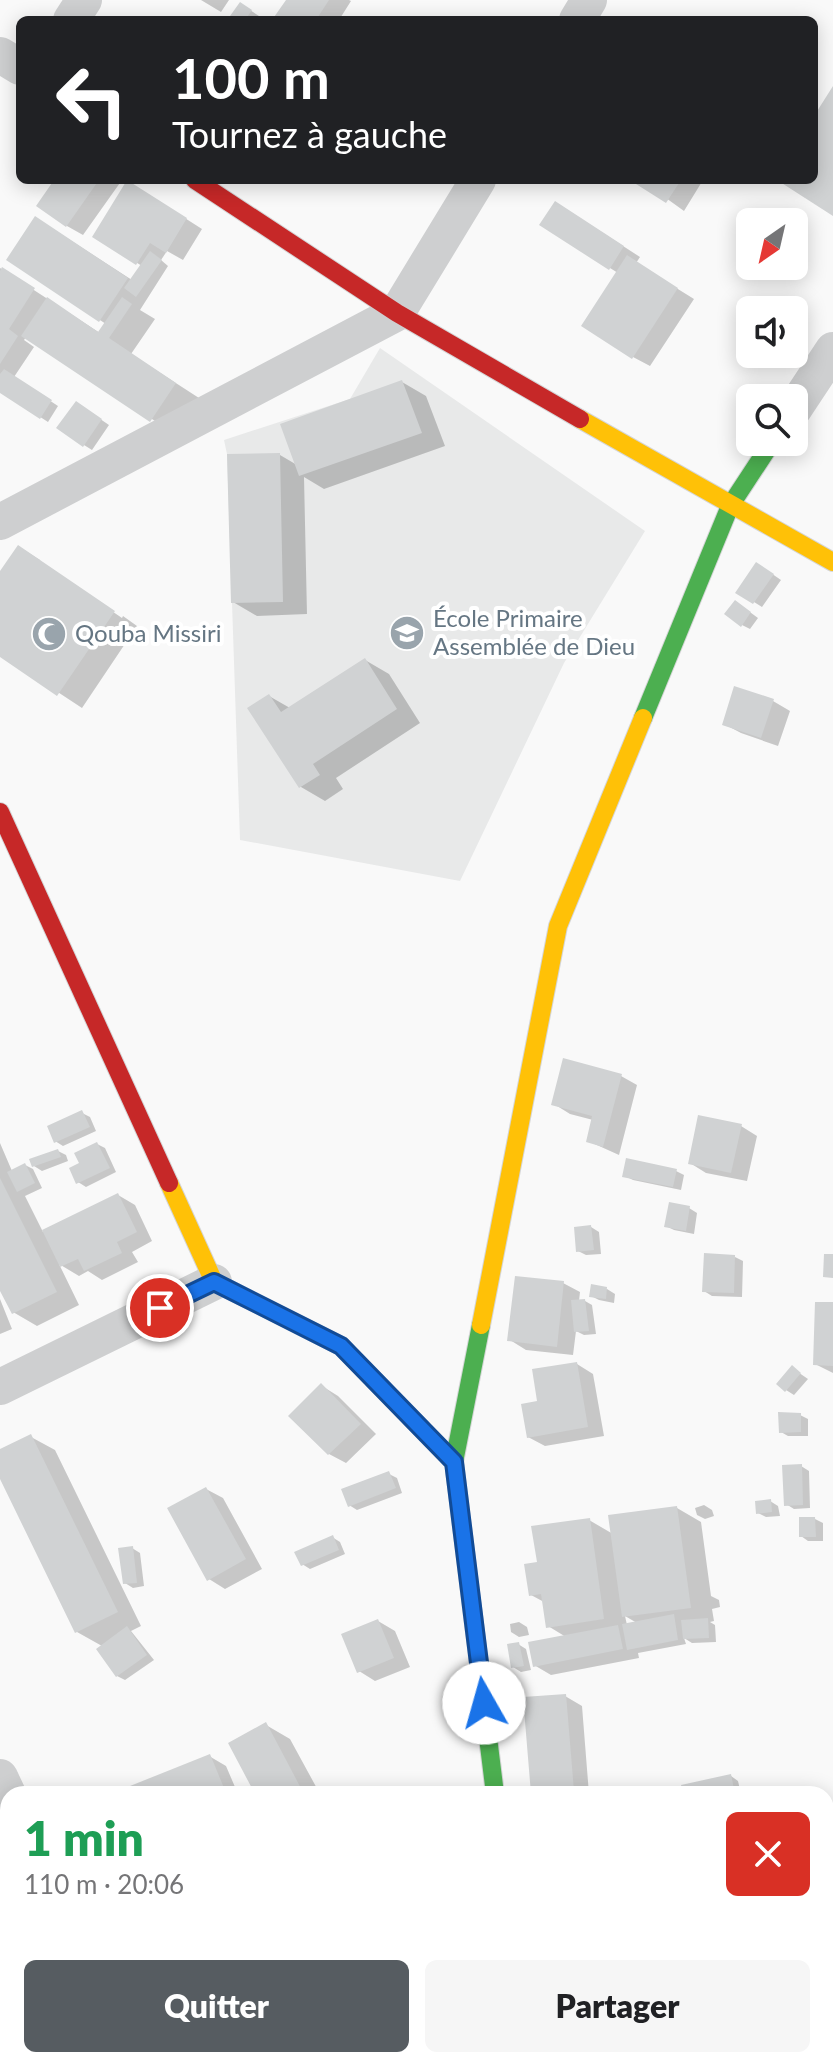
<!DOCTYPE html>
<html lang="fr">
<meta charset="utf-8">
<style>
:root{--surface:#fff;--page:#f6f6f6;--text:#202124;--muted:#757577;--accent:#565c61}
body{margin:0;font-family:Lato,sans-serif;background:var(--page);color:var(--text);height:100vh;display:flex;flex-direction:column;font-size:30px;white-space:nowrap}
*{box-sizing:border-box;margin:0}
p{font-size:26px;color:var(--muted)}
.icon{flex:none;width:44px;height:44px;fill:none;stroke:currentColor;stroke-width:2;stroke-linecap:round;stroke-linejoin:round}
.map{position:relative;flex:1;overflow:hidden}
.details{position:absolute;left:0px;top:1786px;width:834px;height:282px;display:flex;flex-direction:column;background:var(--surface);border-radius:24px 24px 0 0;box-shadow:0 4px 20px #0003}
.details>*{flex:none}
.guide{position:absolute;left:16px;top:16px;width:802px;height:168px;border-radius:12px;box-shadow:0 4px 20px #0003;background:#202124;color:#fff;overflow:hidden}
.needle{width:52px;rotate:214deg}
.fabs{position:absolute;left:736px;top:208px;display:grid;gap:16px}
.fabs a{display:grid;place-items:center;width:72px;height:72px;border-radius:12px;background:var(--surface);box-shadow:0 4px 20px #0003;font-size:40px}
.pin{position:absolute;display:grid;place-items:center;width:68px;height:68px;color:#fff;margin:-34px;border:4px solid #fff;border-radius:50%;box-shadow:0 2px 8px #0007}
.me{position:absolute;width:88px;margin:-44px;rotate:353deg;stroke-linejoin:round;filter:drop-shadow(0 0 6px #0008)}
.turn{display:flex;align-items:center;gap:28px;height:168px;padding:0 24px;font-size:36px}
.turn .icon{width:104px;height:104px;stroke-width:2.5}
.turn b{display:block;font-size:56px;line-height:68px}
.round{display:grid;place-items:center;flex:none;width:84px;height:84px;border-radius:12px;background:var(--page)}
.summary{display:flex;align-items:center;justify-content:space-between;height:136px;padding:0 24px}
h1{font-size:48px;font-weight:800;line-height:60px;color:#1e9e55}
.button{display:flex;gap:16px;margin-top:auto;padding:16px 24px}
.button a{flex:1;height:92px;border-radius:12px;background:var(--accent);color:#fff;font-size:32px;font-weight:800;line-height:92px;text-align:center}
.button a+a{background:var(--page);color:var(--text)}
.map>svg:first-child{display:block}
</style>
<div class="map">
<svg width="833" height="2067" viewBox="0 0 833 2067">
<rect width="100%" height="100%" fill="#f9f9f9"/>
<path fill="#e8e9e9" d="M 380,348 L 645,531 L 564,663 L 460,881 L 240,840 L 227,454 L 224,440 L 350,399 Z"/>
<path fill="#0003" fill-rule="evenodd" d="M 201,0 L 229,0 L 221,12 Z
M 288,0 L 349,0 L 351,1 L 339,20 L 278,20 Z
M 241,4 L 259,16 L 256,20 L 239,20 Z
M 57,180 L 122,180 L 83,235 L 67,226 Z
M 641,180 L 703,180 L 684,211 Z
M 144,192 L 202,229 L 183,260 L 167,251 L 161,260 L 168,266 L 140,310 L 155,319 L 131,354 L 199,398 L 175,434 L 26,337 L 24,340 L 34,347 L 14,377 L 58,406 L 48,422 L 0,391 L 0,268 L 100,333 L 106,324 L 8,260 L 36,218 L 132,280 L 142,266 L 94,236 Z
M 572,213 L 640,257 L 636,263 L 694,299 L 650,366 L 633,357 L 618,273 L 610,268 Z
M 402,382 L 426,396 L 445,446 L 324,489 L 304,477 L 307,614 L 257,616 L 233,602 L 280,455 L 297,465 Z
M 84,408 L 109,425 L 92,450 L 84,445 Z
M 19,547 L 40,560 L 40,562 L 122,618 L 123,616 L 137,626 L 82,708 L 0,654 L 0,575 Z
M 765,569 L 781,580 L 762,607 L 738,592 Z
M 743,607 L 758,618 L 750,629 L 742,625 Z
M 365,660 L 389,674 L 420,723 L 336,778 L 343,789 L 325,801 L 301,787 L 269,696 L 290,708 Z
M 736,689 L 773,701 L 790,711 L 778,746 L 741,733 L 724,724 Z
M 621,1076 L 637,1085 L 619,1155 L 588,1141 L 593,1120 L 570,1114 L 554,1104 Z
M 82,1113 L 90,1117 L 96,1131 L 63,1146 L 55,1141 Z
M 741,1126 L 757,1136 L 747,1181 L 706,1173 L 690,1163 Z
M 0,1143 L 12,1171 L 25,1165 L 33,1169 L 42,1188 L 25,1196 L 43,1232 L 118,1195 L 135,1205 L 152,1241 L 132,1252 L 138,1262 L 102,1280 L 88,1271 L 79,1276 L 59,1264 L 79,1305 L 37,1326 L 13,1312 L 0,1286 Z
M 97,1144 L 105,1148 L 116,1172 L 86,1187 L 78,1182 L 82,1164 Z
M 58,1151 L 66,1155 L 68,1161 L 42,1171 L 34,1166 Z
M 676,1171 L 684,1175 L 681,1190 L 633,1180 L 625,1176 Z
M 689,1208 L 697,1213 L 694,1234 L 674,1230 L 666,1226 Z
M 591,1227 L 599,1232 L 601,1254 L 586,1255 L 578,1251 Z
M 735,1257 L 743,1261 L 742,1297 L 712,1296 L 704,1291 Z
M 563,1283 L 580,1292 L 579,1301 L 585,1301 L 592,1305 L 596,1334 L 584,1335 L 576,1331 L 573,1355 L 526,1350 L 510,1340 Z
M 607,1289 L 615,1294 L 614,1303 L 599,1300 L 591,1296 Z
M 0,1299 L 12,1329 L 0,1334 Z
M 833,1304 L 833,1373 L 815,1364 Z
M 577,1364 L 593,1374 L 604,1436 L 545,1446 L 528,1437 L 540,1403 Z
M 792,1368 L 808,1379 L 794,1395 L 786,1390 Z
M 322,1386 L 338,1396 L 376,1434 L 346,1463 L 329,1454 Z
M 800,1415 L 808,1419 L 808,1436 L 788,1436 L 781,1432 Z
M 31,1437 L 55,1450 L 141,1626 L 131,1631 L 154,1660 L 125,1680 L 117,1676 L 102,1646 L 77,1632 L 0,1474 L 0,1451 Z
M 801,1466 L 809,1471 L 810,1508 L 794,1509 L 786,1504 Z
M 389,1474 L 397,1478 L 402,1493 L 357,1510 L 349,1505 Z
M 206,1489 L 223,1498 L 262,1569 L 225,1589 L 209,1579 Z
M 770,1501 L 778,1506 L 780,1516 L 766,1517 L 758,1513 Z
M 704,1505 L 712,1510 L 714,1516 L 705,1519 L 697,1515 L 695,1508 Z
M 677,1508 L 701,1522 L 711,1596 L 719,1600 L 720,1607 L 712,1609 L 714,1621 L 710,1622 L 715,1625 L 716,1642 L 692,1643 L 684,1638 L 686,1644 L 638,1653 L 639,1658 L 551,1675 L 534,1665 L 566,1637 L 548,1626 L 544,1602 L 531,1595 L 539,1564 L 589,1520 L 613,1534 ZM 625,1616 L 637,1623 L 627,1625 Z
M 815,1519 L 823,1523 L 823,1541 L 808,1541 L 801,1536 Z
M 332,1537 L 340,1542 L 345,1554 L 310,1569 L 302,1564 Z
M 132,1548 L 140,1553 L 144,1586 L 133,1588 L 125,1583 Z
M 378,1621 L 395,1631 L 410,1667 L 375,1681 L 359,1671 Z
M 519,1622 L 527,1627 L 529,1635 L 519,1637 L 511,1632 L 510,1624 Z
M 518,1644 L 526,1649 L 531,1670 L 521,1672 L 513,1667 Z
M 565,1696 L 582,1706 L 589,1794 L 535,1794 Z
M 266,1725 L 290,1739 L 320,1794 L 257,1794 Z
M 209,1756 L 226,1766 L 238,1794 L 115,1794 Z
M 731,1776 L 738,1781 L 741,1794 L 686,1794 Z
M 8,2035 L 8,2060 L 80,2060 L 84,2067 L 1,2067 L 0,2039 Z
M 192,2060 L 249,2060 L 252,2067 L 195,2067 Z
M 303,2060 L 334,2060 L 340,2067 L 286,2067 Z
M 350,2060 L 393,2060 L 378,2067 L 359,2067 Z"/>
<path fill="#d0d2d3" d="M 286,0 L 329,0 L 316,20 L 272,20 Z
M 240,2 L 252,10 L 245,20 L 236,20 L 230,16 Z
M 833,86 L 833,216 L 777,180 L 814,180 L 814,116 Z
M 54,180 L 99,180 L 66,227 L 36,206 Z
M 127,180 L 187,218 L 166,253 L 150,243 L 136,265 L 92,237 Z
M 639,180 L 681,180 L 666,203 L 636,184 Z
M 555,201 L 624,246 L 609,270 L 539,225 Z
M 35,216 L 128,278 L 99,322 L 6,260 Z
M 150,251 L 162,260 L 136,297 L 124,288 Z
M 627,255 L 678,288 L 632,359 L 581,326 Z
M 2,267 L 35,288 L 9,329 L 18,336 L 0,364 L 0,271 Z
M 47,297 L 98,332 L 122,297 L 132,304 L 109,338 L 176,383 L 150,422 L 21,336 Z
M 4,369 L 52,400 L 40,419 L 0,393 L 0,374 Z
M 402,380 L 422,433 L 299,476 L 280,424 Z
M 76,401 L 102,419 L 83,447 L 56,428 Z
M 280,453 L 283,602 L 231,603 L 227,454 Z
M 18,545 L 115,611 L 57,696 L 0,657 L 0,571 Z
M 756,562 L 774,574 L 753,604 L 735,593 Z
M 735,600 L 751,612 L 741,627 L 724,614 Z
M 365,658 L 397,709 L 313,764 L 320,775 L 299,788 L 247,708 L 269,694 L 281,712 Z
M 734,686 L 774,699 L 761,738 L 722,725 Z
M 563,1058 L 622,1074 L 603,1147 L 586,1142 L 592,1116 L 551,1105 Z
M 82,1110 L 90,1127 L 54,1143 L 47,1126 Z
M 698,1115 L 742,1124 L 731,1173 L 688,1164 Z
M 97,1142 L 110,1168 L 76,1184 L 69,1168 L 79,1163 L 74,1153 Z
M 58,1149 L 61,1157 L 32,1167 L 29,1159 Z
M 626,1158 L 677,1169 L 673,1187 L 622,1177 Z
M 25,1163 L 35,1183 L 17,1192 L 7,1172 Z
M 0,1178 L 57,1292 L 12,1314 L 0,1291 Z
M 118,1193 L 137,1232 L 117,1242 L 122,1253 L 84,1271 L 78,1259 L 60,1267 L 42,1230 Z
M 669,1202 L 690,1206 L 686,1231 L 664,1227 Z
M 591,1225 L 594,1250 L 576,1252 L 574,1227 Z
M 704,1253 L 735,1255 L 734,1293 L 702,1292 Z
M 824,1254 L 833,1254 L 833,1278 L 823,1277 Z
M 515,1276 L 564,1281 L 557,1347 L 507,1341 Z
M 591,1284 L 607,1287 L 606,1299 L 589,1297 Z
M 585,1299 L 589,1331 L 574,1332 L 571,1300 Z
M 815,1302 L 833,1302 L 833,1366 L 813,1365 Z
M 577,1362 L 588,1427 L 527,1438 L 521,1404 L 537,1401 L 532,1369 Z
M 792,1365 L 801,1373 L 785,1392 L 776,1384 Z
M 321,1383 L 361,1424 L 328,1455 L 288,1416 Z
M 778,1412 L 801,1413 L 801,1432 L 779,1433 Z
M 31,1434 L 118,1612 L 75,1633 L 0,1479 L 0,1449 Z
M 802,1464 L 803,1505 L 784,1506 L 782,1465 Z
M 389,1471 L 396,1488 L 348,1507 L 341,1489 Z
M 206,1487 L 246,1559 L 207,1581 L 167,1508 Z
M 771,1499 L 772,1512 L 756,1514 L 755,1501 Z
M 677,1506 L 691,1608 L 622,1617 L 608,1515 Z
M 799,1517 L 815,1517 L 816,1537 L 799,1537 Z
M 590,1518 L 604,1619 L 546,1628 L 541,1594 L 529,1596 L 524,1564 L 537,1562 L 531,1526 Z
M 333,1535 L 339,1550 L 301,1566 L 294,1552 Z
M 133,1546 L 137,1583 L 123,1584 L 118,1548 Z
M 674,1614 L 678,1640 L 627,1650 L 622,1624 Z
M 708,1618 L 709,1638 L 683,1639 L 681,1620 Z
M 378,1619 L 394,1658 L 357,1673 L 341,1634 Z
M 618,1625 L 623,1649 L 533,1667 L 528,1642 Z
M 127,1626 L 147,1655 L 116,1677 L 96,1649 Z
M 519,1642 L 524,1666 L 511,1668 L 507,1644 Z
M 566,1694 L 574,1791 L 531,1794 L 523,1697 Z
M 266,1722 L 304,1794 L 255,1794 L 228,1743 Z
M 210,1754 L 224,1788 L 208,1794 L 110,1794 Z
M 731,1774 L 735,1794 L 684,1794 L 681,1785 Z
M 8,2033 L 8,2060 L 64,2060 L 68,2067 L 0,2067 L 0,2037 Z
M 190,2060 L 238,2060 L 242,2067 L 193,2067 Z
M 297,2060 L 325,2060 L 328,2067 L 280,2067 Z"/>
<g fill="none" stroke-linecap="round" stroke-linejoin="round">
<g stroke="#d5d6d7" stroke-width="20">
<path id="fast" d="M 643,718 L 730,506 L 772,442
M 481,1325 L 454,1462 L 495,1794"/>
</g>
<g stroke="#d5d6d7" stroke-width="20">
<path id="slow" d="M 580,419 L 833,562
M 169,1183 L 214,1282 L 341,1346 L 454,1462
M 481,1325 L 558,926 L 643,718"/>
</g>
<g stroke="#d5d6d7" stroke-width="20">
<path id="jam" d="M 195,180 L 397,313 L 580,419
M 0,812 L 169,1183"/>
</g>
<path stroke="#cecfd0" stroke-width="36" d="M 71,20 L 84,0
M 577,20 L 589,0
M 0,55 L 20,67
M 794,409 L 833,350
M 0,522 L 397,313 L 478,180
M 0,1387 L 214,1282
M 0,1777 L 8,1794
M 131,2060 L 134,2067
M 528,2060 L 530,2067"/>
<use href="#fast" stroke="#4caf50" stroke-width="18"/>
<use href="#slow" stroke="#ffc107" stroke-width="18"/>
<use href="#jam" stroke="#c62828" stroke-width="18"/>
</g>
<g fill="none" stroke-linecap="round" stroke-linejoin="round">
<g stroke="#114b97" stroke-width="20">
<path id="route" d="M 160,1308 L 214,1282 L 341,1346 L 454,1462 L 484,1703"/>
</g>
<use href="#route" stroke="#1a73e8" stroke-width="14"/>
</g>
<defs>
<g id="school-disc" transform="scale(1.8)"><circle r="9.5" fill="#99a4ac" stroke="#fff"/><path d="M0-5L7-2L0 1L-7-2ZM-4 1L0 2.5L4 1V4Q0 6-4 4Z" fill="#fff"/></g>
<g id="mosque-disc" transform="scale(1.8)"><circle r="9.5" fill="#99a4ac" stroke="#fff"/><path d="M3.5-4.9A6 6 0 1 0 3.5 4.9A5 5 0 1 1 3.5-4.9Z" fill="#fff"/></g>
</defs>
<g fill-rule="evenodd">
<use href="#school-disc" x="407" y="633"/>
<use href="#mosque-disc" x="49" y="634"/>
</g>
<g text-anchor="middle" stroke-width="8" stroke-linejoin="round" paint-order="stroke">
<g font-size="24" fill="#657683" stroke="#fff" text-anchor="start">
<text x="433" y="627">École Primaire<tspan x="433" dy="28">Assemblée de Dieu</tspan></text>
<text x="75" y="642">Qouba Missiri</text>
</g>
</g>
</svg>
<div class="fabs">
<a><svg class="needle" viewBox="-14 -14 28 28"><path d="M0-13l5 13h-10z" fill="#e53935"/><path d="M0 13l5-13h-10z" fill="#757577"/></svg></a>
<a><svg class="icon" aria-label="sound" viewBox="0 0 24 24"><path d="M4 9h4l5-4v14l-5-4H4zM17 9q2 3 0 6"/></svg></a>
<a><svg class="icon" aria-label="search" viewBox="0 0 24 24"><circle cx="10" cy="10" r="6"/><path d="M15 15l6 6"/></svg></a>
</div>
<div class="pin" style="left:160px;top:1308px;background:#d93025"><svg class="icon" aria-label="arrive" viewBox="0 0 24 24"><path d="M6 21V4h12l-3 4 3 4H6"/></svg></div>
<svg class="me" style="left:484px;top:1703px" viewBox="-20 -20 40 40"><circle r="19" fill="#fff"/><path d="M0-13L10 11 0 6-10 11z" fill="#1a73e8"/></svg>
<div class="guide">
<div class="turn"><svg class="icon" aria-label="left" viewBox="0 0 24 24"><path d="M17 20v-9H6M10 6l-5 5 5 5"/></svg><div><b>100 m</b>Tournez à gauche</div></div>
</div>
<section class="details">
<div class="summary"><div><h1>1 min</h1><p>110 m · 20:06</p></div><a class="round" style="background:#d93025;color:#fff"><svg class="icon" aria-label="close" viewBox="0 0 24 24"><path d="M6 6l12 12M18 6L6 18"/></svg></a></div>
<div class="button"><a>Quitter</a><a>Partager</a></div>
</section>
</div>
